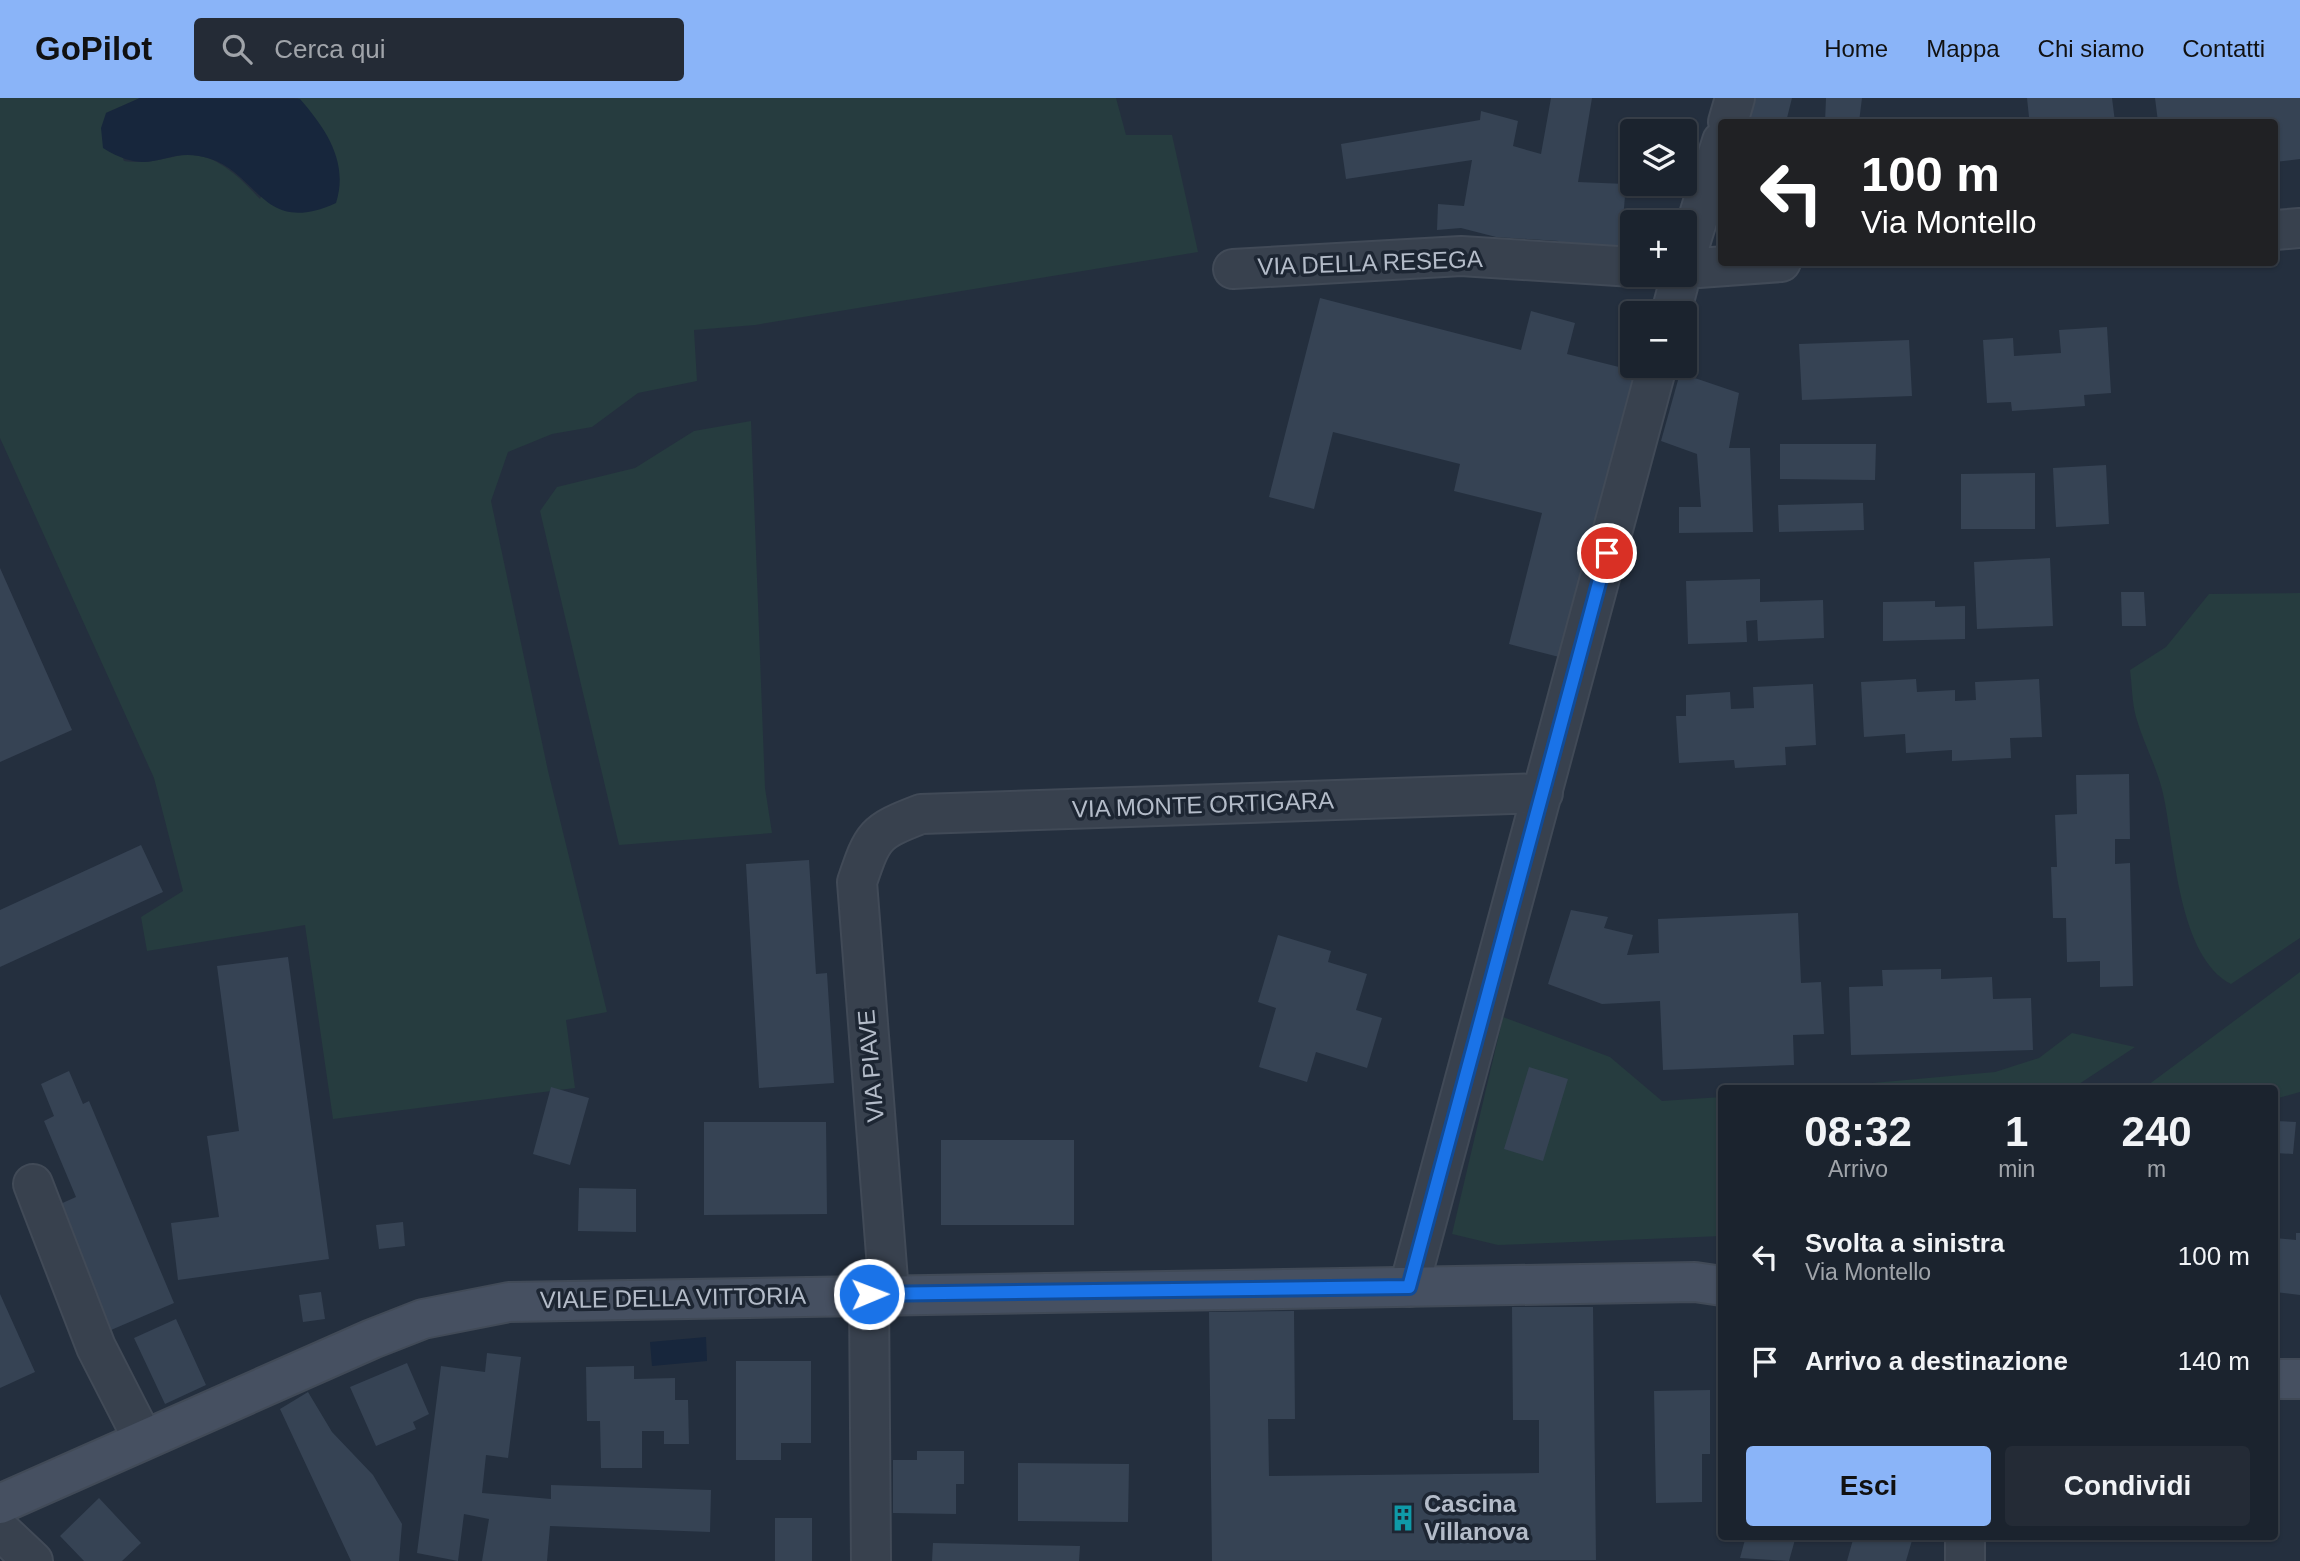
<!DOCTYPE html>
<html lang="it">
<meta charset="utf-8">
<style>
:root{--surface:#1b232e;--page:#242b36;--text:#f1f3f6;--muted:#a0a4aa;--line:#39404a;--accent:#8ab4f8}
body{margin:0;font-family:Helvetica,sans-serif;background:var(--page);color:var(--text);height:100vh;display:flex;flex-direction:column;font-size:26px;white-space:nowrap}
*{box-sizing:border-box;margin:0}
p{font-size:23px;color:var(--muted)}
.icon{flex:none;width:38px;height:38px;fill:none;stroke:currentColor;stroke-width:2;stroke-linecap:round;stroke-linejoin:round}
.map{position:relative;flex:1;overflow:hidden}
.panel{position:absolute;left:1718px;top:987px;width:560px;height:455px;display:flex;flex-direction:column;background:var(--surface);border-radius:7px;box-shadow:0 2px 5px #0004,0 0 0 2px var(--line)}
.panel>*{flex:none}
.top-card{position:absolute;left:1718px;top:21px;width:560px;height:147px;border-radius:7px;box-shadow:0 2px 5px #0004,0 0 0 2px var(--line);background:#202124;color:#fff;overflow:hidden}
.tools{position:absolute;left:1620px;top:21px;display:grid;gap:14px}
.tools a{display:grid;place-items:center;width:77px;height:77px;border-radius:7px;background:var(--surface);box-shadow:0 2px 5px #0004,0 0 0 2px var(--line);font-size:35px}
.pin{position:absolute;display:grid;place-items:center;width:60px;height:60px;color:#fff;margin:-30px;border:4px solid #fff;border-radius:50%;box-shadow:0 2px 7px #0007}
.me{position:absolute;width:77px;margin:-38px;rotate:89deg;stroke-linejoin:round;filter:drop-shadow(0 0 5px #0008)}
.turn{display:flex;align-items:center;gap:24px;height:147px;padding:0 28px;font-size:32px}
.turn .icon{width:91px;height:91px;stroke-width:2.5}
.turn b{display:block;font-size:49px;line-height:60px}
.eta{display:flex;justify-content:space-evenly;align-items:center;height:119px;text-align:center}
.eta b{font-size:42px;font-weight:800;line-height:49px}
.primary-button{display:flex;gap:14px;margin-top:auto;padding:14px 28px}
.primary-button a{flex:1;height:80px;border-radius:7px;background:var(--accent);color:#111;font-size:28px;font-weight:800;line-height:80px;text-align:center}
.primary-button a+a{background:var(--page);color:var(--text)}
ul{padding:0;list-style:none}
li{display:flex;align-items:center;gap:21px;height:105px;padding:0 28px}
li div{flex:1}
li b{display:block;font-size:26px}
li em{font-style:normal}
header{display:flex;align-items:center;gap:42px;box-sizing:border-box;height:98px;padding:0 35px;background:var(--accent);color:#111}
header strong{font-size:33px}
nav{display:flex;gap:38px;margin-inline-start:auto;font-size:24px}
.search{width:490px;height:63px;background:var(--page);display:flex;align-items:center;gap:18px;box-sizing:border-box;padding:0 24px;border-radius:7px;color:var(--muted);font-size:26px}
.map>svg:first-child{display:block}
</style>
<header>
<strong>GoPilot</strong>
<div class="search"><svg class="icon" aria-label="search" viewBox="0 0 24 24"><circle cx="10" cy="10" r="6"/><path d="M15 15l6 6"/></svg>Cerca qui</div>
<nav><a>Home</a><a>Mappa</a><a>Chi siamo</a><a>Contatti</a></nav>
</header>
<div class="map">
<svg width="2300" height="1463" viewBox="0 0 2300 1463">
<rect width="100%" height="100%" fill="#242f3e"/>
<path fill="#263c3f" d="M 0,0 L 140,0 L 106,15 L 124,63 C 144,66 158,62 177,58 C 213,51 238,78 260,101 L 300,1 L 297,0 L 1116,0 L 1126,37 L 1172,37 L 1198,154 L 755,227 L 694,232 L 697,283 L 638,295 L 592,329 L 552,336 L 508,354 L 491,403 L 548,673 L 607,914 L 566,922 L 575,990 L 333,1021 L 305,827 L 147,853 L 141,819 L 183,793 L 154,680 L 0,340 Z
M 751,323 L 765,690 L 772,735 L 619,747 L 540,413 L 557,389 L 635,370 L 694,333 Z
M 2300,495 L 2300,840 L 2231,886 C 2179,859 2175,753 2164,700 C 2159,673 2144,647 2136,619 C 2132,604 2132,587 2130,572 L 2166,549 L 2209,496 Z
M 2300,874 L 2300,994 L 2275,1001 L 2275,990 L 2144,990 Z
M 1503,919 L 1610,959 L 1662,1003 L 1722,999 L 1722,1138 L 1498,1147 L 1452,1136 Z
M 2072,935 L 2135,949 L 2073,990 L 1817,990 L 1995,974 L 2039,960 Z"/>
<path fill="#17263c" d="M 140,0 L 300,1 C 326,31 349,64 336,105 C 262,139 259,75 208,60 C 163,47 154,82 103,50 L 101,30 L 106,15 Z
M 706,1239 L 707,1263 L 652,1268 L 650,1244 Z"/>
<path fill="#364354" d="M 1551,0 L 1592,0 L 1578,84 L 1626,86 L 1623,122 L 1633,122 L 1633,152 L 1565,152 L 1558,143 L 1496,139 L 1461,130 L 1437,132 L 1438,106 L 1464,108 L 1472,62 L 1346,81 L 1341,46 L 1480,22 L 1481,13 L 1518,23 L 1513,48 L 1541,56 Z
M 1749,0 L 1792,0 L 1786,24 L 1743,24 Z
M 1826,0 L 1862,0 L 1859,24 L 1825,24 Z
M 2027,0 L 2112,0 L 2115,24 L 1989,24 L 2029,19 Z
M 2155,0 L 2300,0 L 2300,61 L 2275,64 L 2275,24 L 2158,24 Z
M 1320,200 L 1521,252 L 1531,213 L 1575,225 L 1567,256 L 1635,273 L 1563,560 L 1509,546 L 1542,415 L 1454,393 L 1460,366 L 1333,334 L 1314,411 L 1269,399 Z
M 2107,229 L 2111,295 L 2084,297 L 2085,308 L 2012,313 L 2011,304 L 1987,305 L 1983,242 L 2013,240 L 2014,258 L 2061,255 L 2059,232 Z
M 1909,242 L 1912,298 L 1802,302 L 1799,246 Z
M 1680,275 L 1739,295 L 1729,350 L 1750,350 L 1753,434 L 1679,435 L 1679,409 L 1701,409 L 1697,356 L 1661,343 Z
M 1780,346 L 1876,346 L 1875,382 L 1780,381 Z
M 2106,367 L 2109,426 L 2056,429 L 2053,370 Z
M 2035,375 L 2035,431 L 1961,431 L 1961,376 Z
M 1863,405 L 1864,432 L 1779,434 L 1778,407 Z
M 2050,460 L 2053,528 L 1977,531 L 1974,464 Z
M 0,470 L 72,632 L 0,664 Z
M 1760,481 L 1760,504 L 1823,502 L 1824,540 L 1758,543 L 1757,522 L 1746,523 L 1747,544 L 1688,546 L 1686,483 Z
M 2121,494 L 2144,494 L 2146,528 L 2122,528 Z
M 1935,503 L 1935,509 L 1965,508 L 1965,541 L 1883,543 L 1883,504 Z
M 1916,581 L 1917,594 L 1955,592 L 1955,603 L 1976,602 L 1975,584 L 2039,581 L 2042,639 L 2010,640 L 2011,660 L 1952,663 L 1952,652 L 1906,655 L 1905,636 L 1864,639 L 1861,584 Z
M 1813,586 L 1816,647 L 1785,649 L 1786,667 L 1735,670 L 1734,662 L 1679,665 L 1676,618 L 1686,618 L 1686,597 L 1730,594 L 1731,611 L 1754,610 L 1753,589 Z
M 2129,676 L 2130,741 L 2115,741 L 2115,766 L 2130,765 L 2133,888 L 2100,889 L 2100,863 L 2067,864 L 2066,820 L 2053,820 L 2051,769 L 2057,769 L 2055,717 L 2077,716 L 2076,677 Z
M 141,747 L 163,794 L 0,869 L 0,812 Z
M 809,762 L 816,876 L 827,875 L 834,985 L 759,990 L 746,766 Z
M 1571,812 L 1608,819 L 1604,830 L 1633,837 L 1627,857 L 1659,855 L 1658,821 L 1798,815 L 1801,885 L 1821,884 L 1824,936 L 1793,937 L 1794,967 L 1663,972 L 1660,903 L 1602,906 L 1548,886 Z
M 1278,837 L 1331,853 L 1328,864 L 1367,876 L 1356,912 L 1382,920 L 1367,970 L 1316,954 L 1307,984 L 1259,969 L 1276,910 L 1258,904 Z
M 288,859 L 329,1161 L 178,1182 L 171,1125 L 219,1119 L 207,1038 L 239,1033 L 217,868 Z
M 1941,871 L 1941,881 L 1992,879 L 1993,901 L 2031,900 L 2033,952 L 1851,957 L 1849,889 L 1883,888 L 1882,872 Z
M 1529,969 L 1568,981 L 1543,1063 L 1504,1051 Z
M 69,973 L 83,1006 L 89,1003 L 174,1205 L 111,1232 L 58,1107 L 76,1099 L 44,1023 L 54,1018 L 41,986 Z
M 551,989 L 589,1000 L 570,1067 L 533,1056 Z
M 2275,1023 L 2296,1024 L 2293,1056 L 2275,1055 Z
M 704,1024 L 826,1024 L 827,1116 L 704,1117 Z
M 941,1042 L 1074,1042 L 1074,1127 L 941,1127 Z
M 579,1090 L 636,1091 L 636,1134 L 578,1133 Z
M 403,1124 L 405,1148 L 379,1151 L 376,1127 Z
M 2296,1135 L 2300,1135 L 2300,1197 L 2275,1194 L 2275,1140 L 2296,1142 Z
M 321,1194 L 325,1221 L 303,1224 L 299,1197 Z
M 0,1196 L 35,1274 L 0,1290 Z
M 1512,1209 L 1593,1209 L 1596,1462 L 1212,1463 L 1209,1214 L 1294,1213 L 1295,1321 L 1268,1321 L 1269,1378 L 1539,1375 L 1539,1322 L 1513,1322 Z
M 176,1221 L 206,1287 L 165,1306 L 134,1240 Z
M 487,1255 L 521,1259 L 508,1360 L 486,1357 L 482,1395 L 551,1401 L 551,1387 L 711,1392 L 710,1434 L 550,1428 L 547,1463 L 482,1463 L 489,1421 L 464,1416 L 458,1463 L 417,1455 L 441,1268 L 485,1274 Z
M 736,1263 L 811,1263 L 811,1345 L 781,1345 L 781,1362 L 736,1362 Z
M 407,1265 L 429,1316 L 413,1324 L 416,1331 L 376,1348 L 350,1289 Z
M 634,1268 L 634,1281 L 675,1280 L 675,1302 L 688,1302 L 689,1346 L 664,1346 L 664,1333 L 642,1333 L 642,1370 L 601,1370 L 600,1323 L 587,1323 L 586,1269 Z
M 1710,1292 L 1710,1356 L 1702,1356 L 1702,1404 L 1656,1405 L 1654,1293 Z
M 308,1294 L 332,1334 L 373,1377 L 402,1426 L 399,1463 L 351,1463 L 280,1311 Z
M 917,1353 L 964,1353 L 964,1386 L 956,1386 L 956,1416 L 893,1415 L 893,1362 L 917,1362 Z
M 1018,1365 L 1129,1366 L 1128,1424 L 1018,1423 Z
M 99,1400 L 141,1445 L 122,1463 L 84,1463 L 60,1438 Z
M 775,1420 L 812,1420 L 812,1463 L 775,1463 Z
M 1746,1438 L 1796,1438 L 1789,1463 L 1740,1460 Z
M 1854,1438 L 1910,1438 L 1913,1439 L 1906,1463 L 1847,1463 Z
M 933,1445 L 1080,1448 L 1079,1463 L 932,1463 Z"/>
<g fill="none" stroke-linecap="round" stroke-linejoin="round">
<g stroke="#414a57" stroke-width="42">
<path id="street" d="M 1728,24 L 1735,0
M 2275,132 L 2300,130
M 1685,162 L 1722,43
M 1233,171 L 1461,158 L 1633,169
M 1685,171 L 1781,164
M 1671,215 L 1681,177
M 33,1086 L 96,1249 L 143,1341
M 1409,1189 L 1657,268
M 889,1195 L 857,784 C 873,737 874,734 921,716 L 1543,695
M 869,1196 L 871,1463
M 0,1432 L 33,1463
M 1965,1438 L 1965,1463"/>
</g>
<g stroke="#414a57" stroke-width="42">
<path id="secondary" d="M 2275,1281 L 2300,1281
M 0,1406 L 372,1241 L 423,1221 L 509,1204 L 1695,1184 L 1722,1188"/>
</g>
<use href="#street" stroke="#38414e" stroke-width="38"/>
<use href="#secondary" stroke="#465061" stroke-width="38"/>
</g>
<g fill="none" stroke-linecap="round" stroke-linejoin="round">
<g stroke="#114b97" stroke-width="18">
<path id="route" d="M 869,1196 L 1409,1189 L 1607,455"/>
</g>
<use href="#route" stroke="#1a73e8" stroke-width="12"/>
</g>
<defs>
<g id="building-bare" transform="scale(2.1)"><path d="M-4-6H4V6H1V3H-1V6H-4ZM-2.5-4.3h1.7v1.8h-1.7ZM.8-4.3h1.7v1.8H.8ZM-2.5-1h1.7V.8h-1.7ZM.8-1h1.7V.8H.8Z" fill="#0f9aa8" stroke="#1d2633" stroke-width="2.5" paint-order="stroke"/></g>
</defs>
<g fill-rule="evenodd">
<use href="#building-bare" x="1403" y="1420"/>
</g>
<g text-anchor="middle" stroke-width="7" stroke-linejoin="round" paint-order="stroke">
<g font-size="24" fill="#b4bcc9" stroke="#1d2633">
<text transform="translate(1370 165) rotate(-2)" y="8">VIA DELLA RESEGA</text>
<text transform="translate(1203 707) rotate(-2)" y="8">VIA MONTE ORTIGARA</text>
<text transform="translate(871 968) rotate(-95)" y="8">VIA PIAVE</text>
<text transform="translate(673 1200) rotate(-1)" y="8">VIALE DELLA VITTORIA</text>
</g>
<g font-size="24" font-weight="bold" fill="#b4bcc9" stroke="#1d2633" text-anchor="start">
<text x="1424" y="1414">Cascina<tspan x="1424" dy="28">Villanova</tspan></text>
</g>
</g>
</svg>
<div class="tools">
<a><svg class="icon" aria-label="layers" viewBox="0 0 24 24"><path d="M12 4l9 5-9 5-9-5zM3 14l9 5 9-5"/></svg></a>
<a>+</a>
<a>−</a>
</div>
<div class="pin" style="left:1607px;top:455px;background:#d93025"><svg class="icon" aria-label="arrive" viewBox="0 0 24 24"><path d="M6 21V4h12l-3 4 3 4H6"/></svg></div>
<svg class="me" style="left:869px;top:1196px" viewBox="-20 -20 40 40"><circle r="17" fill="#1a73e8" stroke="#fff" stroke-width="3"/><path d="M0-11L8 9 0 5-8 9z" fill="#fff"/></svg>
<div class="top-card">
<div class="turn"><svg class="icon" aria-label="left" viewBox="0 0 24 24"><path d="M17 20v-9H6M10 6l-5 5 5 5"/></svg><div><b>100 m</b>Via Montello</div></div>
</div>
<section class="panel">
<div class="eta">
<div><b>08:32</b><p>Arrivo</p></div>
<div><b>1</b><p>min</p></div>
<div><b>240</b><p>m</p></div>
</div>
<ul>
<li><svg class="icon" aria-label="left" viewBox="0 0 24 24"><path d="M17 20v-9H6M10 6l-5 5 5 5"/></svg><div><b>Svolta a sinistra</b><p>Via Montello</p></div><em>100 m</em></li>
<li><svg class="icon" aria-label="arrive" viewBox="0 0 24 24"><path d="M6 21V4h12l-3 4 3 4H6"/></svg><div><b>Arrivo a destinazione</b></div><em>140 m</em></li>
</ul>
<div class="primary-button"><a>Esci</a><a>Condividi</a></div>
</section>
</div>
